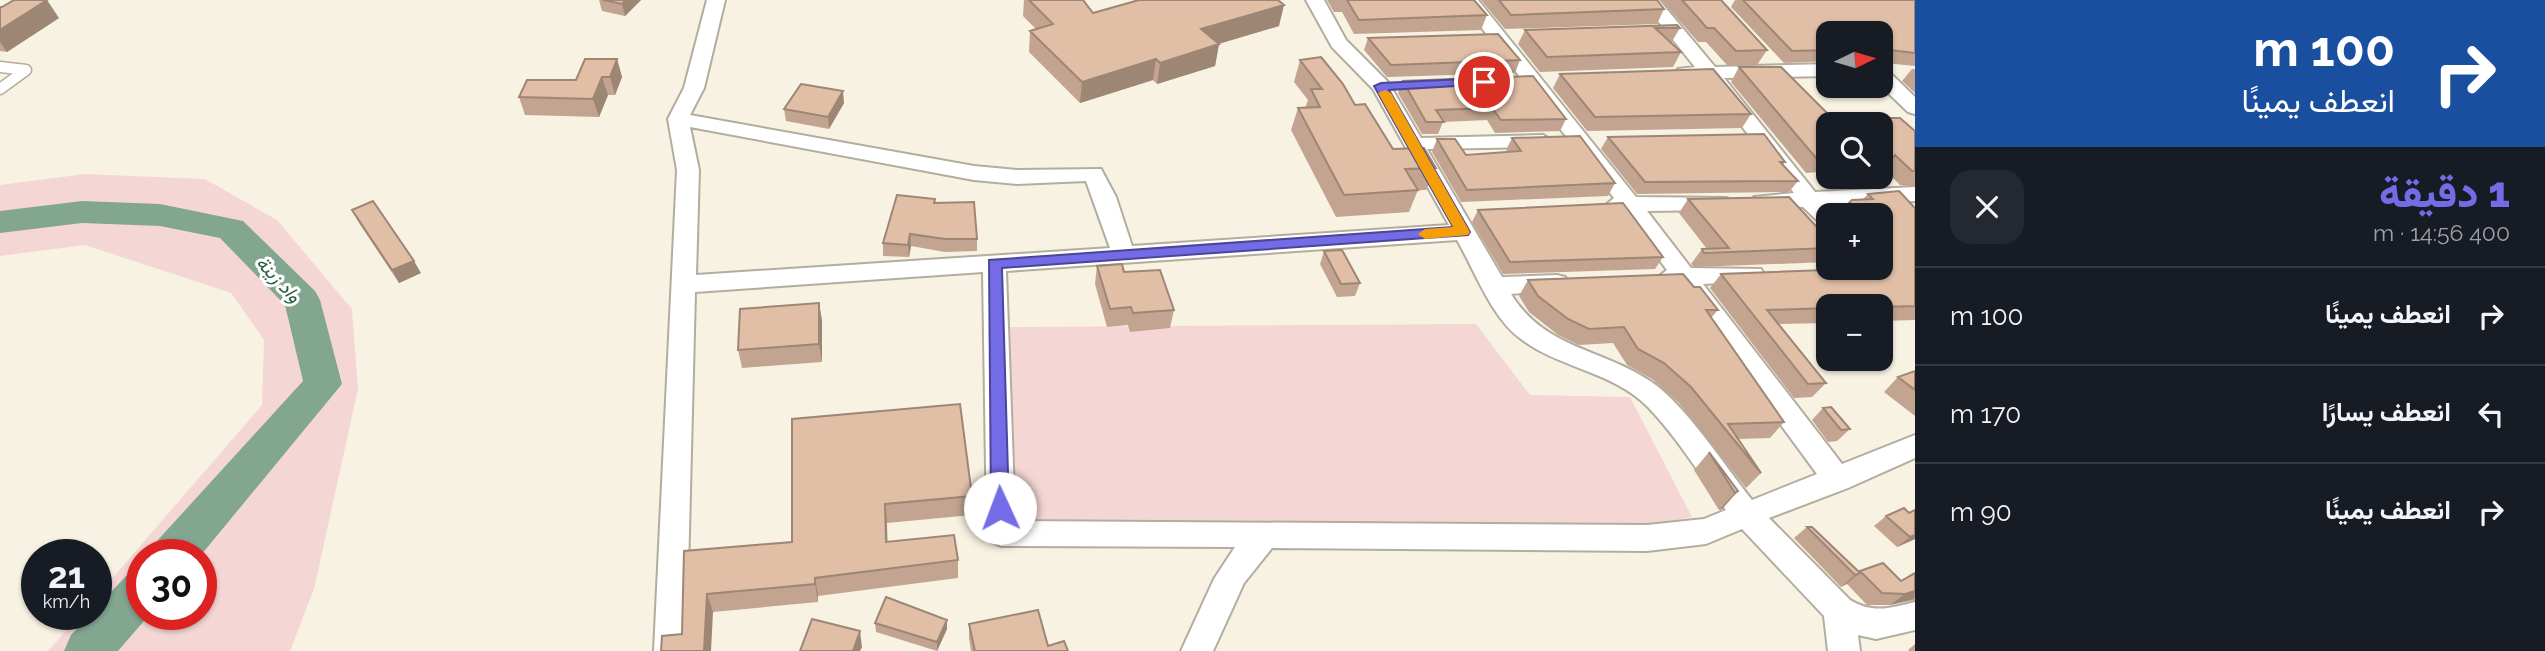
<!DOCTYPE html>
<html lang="ar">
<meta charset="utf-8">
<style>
:root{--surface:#171b24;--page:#242831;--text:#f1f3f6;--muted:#9ea1a6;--line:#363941;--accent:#746be6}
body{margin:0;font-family:Raleway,Vazirmatn,sans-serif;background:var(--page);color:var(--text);direction:rtl;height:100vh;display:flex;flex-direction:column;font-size:26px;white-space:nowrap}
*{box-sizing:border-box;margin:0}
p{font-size:23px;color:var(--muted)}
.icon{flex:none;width:38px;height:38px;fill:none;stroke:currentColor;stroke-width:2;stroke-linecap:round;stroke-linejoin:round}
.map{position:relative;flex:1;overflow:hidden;direction:ltr}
.details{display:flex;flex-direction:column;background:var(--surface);width:630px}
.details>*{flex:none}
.hud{background:#1a4fa0;color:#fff;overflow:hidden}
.needle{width:46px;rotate:85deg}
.fabs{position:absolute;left:1816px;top:21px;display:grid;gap:14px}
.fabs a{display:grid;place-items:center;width:77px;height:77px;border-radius:14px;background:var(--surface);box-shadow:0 2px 5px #0004;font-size:35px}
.speed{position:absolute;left:21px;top:539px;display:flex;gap:14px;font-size:35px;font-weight:700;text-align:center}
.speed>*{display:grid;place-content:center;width:91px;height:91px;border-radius:50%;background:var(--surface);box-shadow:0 2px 5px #0004;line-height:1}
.speed small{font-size:18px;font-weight:400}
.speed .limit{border:10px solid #d22;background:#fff;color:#111}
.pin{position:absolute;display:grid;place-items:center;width:60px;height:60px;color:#fff;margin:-30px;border:4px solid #fff;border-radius:50%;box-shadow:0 2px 7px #0007}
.me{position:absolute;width:77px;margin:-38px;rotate:358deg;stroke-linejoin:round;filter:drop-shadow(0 0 5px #0008)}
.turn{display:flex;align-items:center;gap:24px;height:147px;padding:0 35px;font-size:32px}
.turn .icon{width:91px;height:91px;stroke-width:2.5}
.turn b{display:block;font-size:49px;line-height:60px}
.round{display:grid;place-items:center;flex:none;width:74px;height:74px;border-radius:21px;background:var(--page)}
.head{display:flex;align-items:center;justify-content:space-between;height:119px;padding:0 35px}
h1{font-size:42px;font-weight:800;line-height:52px;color:var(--accent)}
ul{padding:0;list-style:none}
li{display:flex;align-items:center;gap:21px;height:98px;padding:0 35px;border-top:2px solid var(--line)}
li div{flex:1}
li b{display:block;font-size:26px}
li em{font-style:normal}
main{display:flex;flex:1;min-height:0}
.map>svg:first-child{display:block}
</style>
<main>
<section class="details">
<div class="hud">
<div class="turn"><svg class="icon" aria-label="right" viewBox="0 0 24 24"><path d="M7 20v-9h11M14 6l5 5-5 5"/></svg><div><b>100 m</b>انعطف يمينًا</div></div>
</div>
<div class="head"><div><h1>1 دقيقة</h1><p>400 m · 14:56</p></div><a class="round"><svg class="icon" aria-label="close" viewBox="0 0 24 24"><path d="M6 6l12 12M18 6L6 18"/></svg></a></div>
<ul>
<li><svg class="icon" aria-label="right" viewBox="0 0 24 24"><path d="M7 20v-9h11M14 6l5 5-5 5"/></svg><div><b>انعطف يمينًا</b></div><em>100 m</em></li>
<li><svg class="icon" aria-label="left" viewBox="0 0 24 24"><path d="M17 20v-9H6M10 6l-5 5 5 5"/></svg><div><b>انعطف يسارًا</b></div><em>170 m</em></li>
<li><svg class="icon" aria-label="right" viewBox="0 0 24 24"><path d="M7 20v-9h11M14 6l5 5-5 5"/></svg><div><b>انعطف يمينًا</b></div><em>90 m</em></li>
</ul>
</section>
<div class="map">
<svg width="1915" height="651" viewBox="0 0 1915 651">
<rect width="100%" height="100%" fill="#f8f2e3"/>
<path fill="#f4d7d4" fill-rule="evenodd" d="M 85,174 L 205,179 L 277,220 L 352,309 L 358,389 L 314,589 L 290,651 L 48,651 L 81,614 L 96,614 L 96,597 L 262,405 L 264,340 L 231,293 L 85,245 L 0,256 L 0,185 ZM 142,555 L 201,555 L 201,614 L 142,614 Z
M 1476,324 L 1530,395 L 1630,397 L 1692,517 L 1625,530 L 1016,529 L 1001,327 Z"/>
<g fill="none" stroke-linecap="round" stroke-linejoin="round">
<path fill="#82a690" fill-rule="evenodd" d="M 82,201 L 160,204 L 243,221 L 315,291 L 320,300 L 342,384 L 201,555 L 151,555 L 157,541 L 303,381 L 285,305 L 220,238 L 160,226 L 82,223 L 0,233 L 0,211 Z
M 142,570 L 142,614 L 150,614 L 118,651 L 64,651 L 71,635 L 91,614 L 96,614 L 96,608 L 126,576 Z"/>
<g stroke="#b2ad9e" stroke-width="13">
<path id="service" d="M 0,67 L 26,70 L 0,89"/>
</g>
<g stroke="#b2ad9e" stroke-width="4">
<path id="minor" d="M 707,0 L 725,0 L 704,88 L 690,115 L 974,166 L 1017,170 L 1101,169 L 1116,197 L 1132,246 L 1449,225 L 1373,89 L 1332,47 L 1306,0 L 1324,0 L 1346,40 L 1388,82 L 1421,138 L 1543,135 L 1553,141 L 1543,147 L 1427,149 L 1502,277 L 1557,275 L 1565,277 L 1569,283 L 1565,289 L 1511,294 C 1545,349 1601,348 1650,381 C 1685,404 1724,465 1752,500 L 1817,474 L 1678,285 L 1662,283 L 1658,277 L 1667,270 L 1623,211 L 1610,209 L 1607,204 L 1614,198 L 1460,0 L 1478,0 L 1636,197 L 1727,198 L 1730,203 L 1727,208 L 1719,210 L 1647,211 L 1691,268 L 1761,269 L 1765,275 L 1761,281 L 1703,284 L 1842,464 L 1915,435 L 1915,458 L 1848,488 L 1769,518 L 1850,600 C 1873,614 1891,608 1915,602 L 1915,630 L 1876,639 L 1858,635 L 1860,651 L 1828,651 L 1824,616 L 1742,529 L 1706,544 L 1647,551 L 1272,548 L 1244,583 L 1213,651 L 1181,651 L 1214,579 L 1235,547 L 1001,546 L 991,542 L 987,533 L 983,272 L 695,292 L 686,651 L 654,651 L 677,170 L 668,119 L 684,88 ZM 690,127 L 974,180 L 1017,184 L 1086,181 L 1110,248 L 696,275 L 699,170 ZM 1457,240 C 1475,271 1491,317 1521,339 C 1559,368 1614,372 1648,407 C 1677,437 1701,477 1726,510 L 1704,519 L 1647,525 L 1015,521 L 1006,271 Z
M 1641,0 L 1659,0 L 1715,67 L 1829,64 L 1829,76 L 1724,78 L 1815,192 L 1915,187 L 1915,201 L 1828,206 L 1838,215 L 1829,215 L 1829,226 L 1821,224 L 1803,207 L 1754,207 L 1751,202 L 1754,197 L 1794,193 L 1704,78 L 1678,77 L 1675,73 L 1678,69 L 1695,67 Z
M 1881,69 L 1888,71 L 1915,97 L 1915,114 L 1908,112 L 1881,86 Z"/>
</g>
<use href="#service" stroke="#fff" stroke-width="10"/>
<use href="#minor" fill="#fff" fill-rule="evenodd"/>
</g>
<path fill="#c2a490" d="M 599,0 L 641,0 L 625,16 L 602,11 Z
M 1024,0 L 1083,0 L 1093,13 L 1279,26 L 1219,44 L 1215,66 L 1157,84 L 1153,80 L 1080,103 L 1029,52 L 1030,31 L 1036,29 L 1023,16 Z
M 1327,0 L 1474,0 L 1487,15 L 1481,30 L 1354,34 L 1342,12 L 1334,12 Z
M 1481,0 L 1657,0 L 1664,9 L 1657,24 L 1505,29 Z
M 1661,0 L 1721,0 L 1767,50 L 1757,65 L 1727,65 L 1706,42 L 1698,42 Z
M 1735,0 L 1915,0 L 1915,66 L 1885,63 L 1881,68 L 1881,33 L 1829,33 L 1829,61 L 1784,63 L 1731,7 Z
M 0,7 L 59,18 L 7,52 L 0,51 Z
M 1680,28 L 1671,43 L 1681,52 L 1673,67 L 1540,72 L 1518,44 L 1525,30 Z
M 1368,38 L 1520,60 L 1515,73 L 1387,77 L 1364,50 Z
M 617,59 L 622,77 L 615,95 L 608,95 L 599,117 L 525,115 L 519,97 L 576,80 Z
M 1300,60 L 1355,105 L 1393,149 L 1436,168 L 1426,190 L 1418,190 L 1409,212 L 1336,217 L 1291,130 L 1298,108 L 1305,108 L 1308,100 L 1294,82 Z
M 1739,67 L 1781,67 L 1832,118 L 1900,118 L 1915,131 L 1915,187 L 1900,185 L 1884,169 L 1881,175 L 1881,124 L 1829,124 L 1829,177 L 1880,177 L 1871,188 L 1837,190 L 1820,172 L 1806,173 L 1731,82 Z
M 1912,69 L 1915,69 L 1915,93 L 1902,81 Z
M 1560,74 L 1751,114 L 1742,128 L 1587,131 L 1553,88 Z
M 1403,81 L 1566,119 L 1560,131 L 1495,133 L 1487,120 L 1443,122 L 1438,134 L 1422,134 L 1398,93 Z
M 844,103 L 829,129 L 786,121 L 784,109 Z
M 1608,137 L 1785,162 L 1783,165 L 1798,181 L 1789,192 L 1637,194 L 1601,149 Z
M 1512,138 L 1615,183 L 1608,196 L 1461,202 L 1432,152 L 1437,139 L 1466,155 L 1508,152 L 1506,150 Z
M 1868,194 L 1915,208 L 1915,320 L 1881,321 L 1881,306 L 1829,306 L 1829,323 L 1778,324 L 1826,383 L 1812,397 L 1794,398 L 1710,288 L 1721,274 L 1881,268 L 1881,215 L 1839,215 L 1849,203 L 1863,199 Z
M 1688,199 L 1829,238 L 1829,262 L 1694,267 L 1691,264 L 1702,249 L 1707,249 L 1679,213 Z
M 935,203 L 977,239 L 977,251 L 945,252 L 911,246 L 909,257 L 883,256 L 883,243 Z
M 352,210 L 421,273 L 399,283 L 359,223 Z
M 1478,210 L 1663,257 L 1655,269 L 1503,274 L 1472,222 Z
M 1324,251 L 1360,283 L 1355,296 L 1337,297 L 1320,264 Z
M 1097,266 L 1124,272 L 1174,310 L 1170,328 L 1130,332 L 1128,325 L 1107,327 L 1095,284 Z
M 1528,280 L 1694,287 L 1718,310 L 1711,318 L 1784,422 L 1770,438 L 1738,439 L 1761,473 L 1746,488 L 1679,403 L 1652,379 L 1627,365 L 1613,343 L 1579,345 L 1558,335 L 1529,312 L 1519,296 Z
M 819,303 L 822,321 L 822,362 L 742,368 L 738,350 Z
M 1915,371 L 1915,416 L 1884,392 L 1898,377 Z
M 1823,408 L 1850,429 L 1837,441 L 1828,442 L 1812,420 Z
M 792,419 L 972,496 L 972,515 L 887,523 L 887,542 L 958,560 L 958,578 L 818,596 L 818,602 L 713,612 L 682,634 L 684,551 L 792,542 Z
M 1709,452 L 1738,491 L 1722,509 L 1719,510 L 1694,470 Z
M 1915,510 L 1915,539 L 1897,547 L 1874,526 L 1886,516 L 1909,513 Z
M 1807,527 L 1859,572 L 1901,581 L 1915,573 L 1915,600 L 1890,605 L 1867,605 L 1847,584 L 1841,587 L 1794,538 Z
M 947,620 L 947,629 L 937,651 L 876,632 L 875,623 Z
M 969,624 L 1048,646 L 1068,651 L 971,651 L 969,638 Z
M 1915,644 L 1915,651 L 1909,651 L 1908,650 Z"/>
<path fill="#9e8675" d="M 47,0 L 59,18 L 7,52 L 0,42 L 0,30 Z
M 625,0 L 641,0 L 625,16 L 622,4 Z
M 1284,5 L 1279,26 L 1197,50 L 1201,29 Z
M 1219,44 L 1215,66 L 1157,84 L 1160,63 Z
M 617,59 L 622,77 L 615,95 L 610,77 Z
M 1156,59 L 1153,80 L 1080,103 L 1082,82 Z
M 602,77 L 608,95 L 599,117 L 593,99 Z
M 843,91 L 844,103 L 829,129 L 828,117 Z
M 910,234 L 911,246 L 909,257 L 908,245 Z
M 414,261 L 421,273 L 399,283 L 392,270 Z
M 819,303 L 822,321 L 822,362 L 819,344 Z
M 1738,491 L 1722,509 L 1719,510 L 1735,493 Z
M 885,504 L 887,523 L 888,561 L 886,542 Z
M 1915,535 L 1915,539 L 1897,547 L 1910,537 Z
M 1860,573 L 1846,584 L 1841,587 L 1855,575 Z
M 815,578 L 818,596 L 818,602 L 815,584 Z
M 1915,591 L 1914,599 L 1890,605 L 1905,594 Z
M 707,594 L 713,612 L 711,651 L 704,651 Z
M 947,620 L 947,629 L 937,651 L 937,642 Z
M 860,631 L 862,647 L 860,651 L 853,651 Z"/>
<path fill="#e1bfa7" stroke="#9e8675" stroke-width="2" d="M 14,0 L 47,0 L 0,30 L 0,7 L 2,7 Z
M 603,0 L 625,0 L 622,4 Z
M 1029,0 L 1083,0 L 1093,13 L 1139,0 L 1278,0 L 1284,5 L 1201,29 L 1219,44 L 1160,63 L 1156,59 L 1082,82 L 1030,31 L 1053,24 Z
M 1347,0 L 1474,0 L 1487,15 L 1359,20 Z
M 1499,0 L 1657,0 L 1664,9 L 1511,15 Z
M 1682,0 L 1721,0 L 1767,50 L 1736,51 L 1714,28 L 1707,28 Z
M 1743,0 L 1915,0 L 1915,53 L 1890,50 L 1887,60 L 1881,55 L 1881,33 L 1829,33 L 1829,50 L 1792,51 Z
M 1677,25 L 1680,28 L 1655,28 L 1681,52 L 1547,57 L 1525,30 Z
M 1498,34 L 1520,60 L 1391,65 L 1368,38 Z
M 1321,57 L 1343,84 L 1355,105 L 1365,104 L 1393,149 L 1424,148 L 1436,168 L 1405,169 L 1418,190 L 1344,195 L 1298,108 L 1320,107 L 1311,89 L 1322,89 L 1300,60 Z
M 585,59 L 617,59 L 610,77 L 602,77 L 593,99 L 519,97 L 527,80 L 576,80 Z
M 1739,67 L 1781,67 L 1832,118 L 1900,118 L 1915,131 L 1915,171 L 1912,171 L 1895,155 L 1891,160 L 1881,160 L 1881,124 L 1829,124 L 1829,158 L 1816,158 Z
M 1713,69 L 1751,114 L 1595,117 L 1560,74 Z
M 1533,76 L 1566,119 L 1501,120 L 1492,108 L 1436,110 L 1444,122 L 1426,122 L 1403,81 Z
M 801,84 L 843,91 L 828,117 L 784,109 Z
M 1764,134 L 1785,162 L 1780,162 L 1798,181 L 1645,182 L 1608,137 Z
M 1580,136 L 1615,183 L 1467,190 L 1437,139 L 1455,139 L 1466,155 L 1521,151 L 1512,138 Z
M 1899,191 L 1915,208 L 1915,306 L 1881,307 L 1829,306 L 1829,308 L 1767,310 L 1826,383 L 1808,384 L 1721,274 L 1881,268 L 1881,265 L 1883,265 L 1888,251 L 1881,251 L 1881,215 L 1861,215 L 1849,203 L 1852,200 L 1873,199 L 1868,194 Z
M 897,195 L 935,199 L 934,203 L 974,202 L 977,239 L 945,239 L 910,234 L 908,245 L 883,243 Z
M 1789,197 L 1827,238 L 1829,238 L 1829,248 L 1704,253 L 1702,249 L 1729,248 L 1688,199 Z
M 373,201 L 414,261 L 392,270 L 352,210 Z
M 1623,203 L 1663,257 L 1510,262 L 1478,210 Z
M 1342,250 L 1360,283 L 1341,284 L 1324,251 Z
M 1122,264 L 1124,272 L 1160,270 L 1174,310 L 1133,313 L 1131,307 L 1110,309 L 1097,266 Z
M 1683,274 L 1694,287 L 1700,287 L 1718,310 L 1706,310 L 1784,422 L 1728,424 L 1761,473 L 1691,387 L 1664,363 L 1638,349 L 1624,327 L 1589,329 L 1568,319 L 1538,296 L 1528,280 Z
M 819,303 L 819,344 L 738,350 L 740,309 Z
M 1915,371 L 1915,390 L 1898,377 Z
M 960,404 L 972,496 L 885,504 L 886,542 L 954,535 L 958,560 L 815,578 L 815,584 L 707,594 L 704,651 L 661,651 L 662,636 L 682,634 L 684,551 L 792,542 L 792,419 Z
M 1831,407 L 1850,429 L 1841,430 L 1823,408 Z
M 1709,452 L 1738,491 L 1735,493 Z
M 1904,508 L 1909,513 L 1915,510 L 1915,535 L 1910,537 L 1886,516 Z
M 1807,527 L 1812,527 L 1860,573 L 1855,575 Z
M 1883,563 L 1901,581 L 1915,573 L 1915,591 L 1905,594 L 1882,593 L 1860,571 Z
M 886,597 L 947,620 L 937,642 L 875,623 Z
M 1038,610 L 1048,646 L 1064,641 L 1068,651 L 975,651 L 969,624 Z
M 812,619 L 860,631 L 853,651 L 800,651 Z"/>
<path fill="#746be6" stroke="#4b4696" stroke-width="2" d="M 1484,78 L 1489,79 L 1489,84 L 1389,90 L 1470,232 L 1468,235 L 1002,268 L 1009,508 L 1007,513 L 994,513 L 991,508 L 989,260 L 1453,227 L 1374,86 L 1381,83 Z"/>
<path fill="#f59e0b" d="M 1385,90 L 1391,93 L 1470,232 L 1468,235 L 1425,239 L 1418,234 L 1425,229 L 1453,227 L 1378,93 Z"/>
<g text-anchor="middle" stroke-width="6" stroke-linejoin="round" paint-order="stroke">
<g font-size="19" font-style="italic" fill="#235f40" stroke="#fff">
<text transform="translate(279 279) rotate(47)" y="7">واد زينة</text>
</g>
</g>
</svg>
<div class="fabs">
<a><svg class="needle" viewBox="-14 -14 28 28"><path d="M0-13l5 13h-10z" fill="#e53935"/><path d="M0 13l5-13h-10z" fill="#9ea1a6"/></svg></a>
<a><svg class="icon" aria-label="search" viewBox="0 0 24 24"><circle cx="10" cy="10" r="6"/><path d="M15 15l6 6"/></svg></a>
<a>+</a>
<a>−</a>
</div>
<div class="speed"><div>21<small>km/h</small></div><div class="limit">30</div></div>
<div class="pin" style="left:1484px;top:82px;background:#d93025"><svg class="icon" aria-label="arrive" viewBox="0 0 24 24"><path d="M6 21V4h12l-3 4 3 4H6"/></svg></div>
<svg class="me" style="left:1000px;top:508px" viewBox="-20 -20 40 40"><circle r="19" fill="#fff"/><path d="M0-13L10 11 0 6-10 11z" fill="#746be6"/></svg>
</div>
</main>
